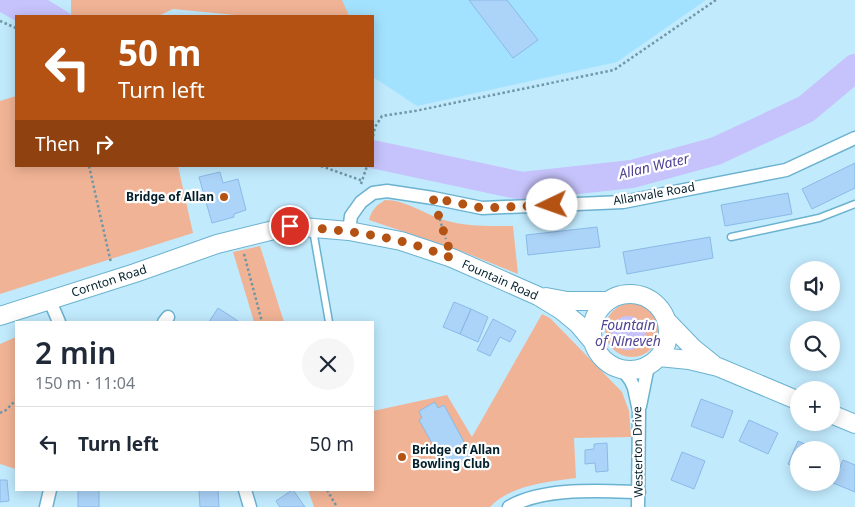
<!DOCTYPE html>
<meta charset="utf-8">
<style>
:root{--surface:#fff;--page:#f6f6f7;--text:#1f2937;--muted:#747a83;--line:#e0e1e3}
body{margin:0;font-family:"Noto Sans",sans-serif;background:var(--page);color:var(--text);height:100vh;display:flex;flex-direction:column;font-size:19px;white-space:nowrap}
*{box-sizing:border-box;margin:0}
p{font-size:16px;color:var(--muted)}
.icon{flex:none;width:28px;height:28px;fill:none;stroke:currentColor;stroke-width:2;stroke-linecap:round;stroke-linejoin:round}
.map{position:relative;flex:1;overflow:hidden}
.sheet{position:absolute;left:15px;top:321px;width:359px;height:170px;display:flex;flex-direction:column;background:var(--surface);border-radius:0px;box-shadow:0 2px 12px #0003}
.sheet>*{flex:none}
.top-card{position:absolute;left:15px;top:15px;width:359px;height:152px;border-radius:0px;box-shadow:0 2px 12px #0003;background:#b35213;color:#fff;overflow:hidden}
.fabs{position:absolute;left:790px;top:261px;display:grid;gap:10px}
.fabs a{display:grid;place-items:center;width:50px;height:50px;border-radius:50%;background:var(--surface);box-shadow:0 2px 12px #0003;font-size:25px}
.pin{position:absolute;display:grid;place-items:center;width:42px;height:42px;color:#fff;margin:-21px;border:2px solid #fff;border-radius:50%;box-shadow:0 1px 5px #0007}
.me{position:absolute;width:55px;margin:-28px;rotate:267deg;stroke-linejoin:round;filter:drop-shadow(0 0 4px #0008)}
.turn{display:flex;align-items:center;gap:18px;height:105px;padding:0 20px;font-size:22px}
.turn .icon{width:65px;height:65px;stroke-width:2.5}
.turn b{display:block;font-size:35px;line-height:42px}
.then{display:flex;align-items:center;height:48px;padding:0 20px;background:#0003;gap:10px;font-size:19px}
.round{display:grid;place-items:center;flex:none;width:52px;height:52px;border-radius:26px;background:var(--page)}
.headline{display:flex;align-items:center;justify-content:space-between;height:85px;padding:0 20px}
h1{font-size:30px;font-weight:600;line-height:38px}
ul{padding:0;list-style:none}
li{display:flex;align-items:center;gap:15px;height:75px;padding:0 20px;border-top:1px solid var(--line)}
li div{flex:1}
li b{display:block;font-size:19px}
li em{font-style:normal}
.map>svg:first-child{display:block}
</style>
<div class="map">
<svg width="855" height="507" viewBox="0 0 855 507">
<rect width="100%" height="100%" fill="#c1eafd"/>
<path fill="#a3e2fe" d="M 335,0 L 706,0 L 617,62 L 417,106 L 373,77 L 372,16 L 341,16 Z"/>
<path fill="#f1b395" d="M 71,0 L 342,0 L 349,16 L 246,16 L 173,9 L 158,16 L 74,16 L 71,14 Z
M 16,96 L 16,166 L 178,166 L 193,233 L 0,294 L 0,101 Z
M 385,200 C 406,200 424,214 444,220 C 466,227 490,226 513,226 L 518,274 L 461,251 L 369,220 C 372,209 376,206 385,200 Z
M 260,246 L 284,322 L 254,322 L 252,315 L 233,252 Z
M605 330a27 27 0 1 1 54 0a27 27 0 1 1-54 0Z
M 542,314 L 550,318 L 622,392 L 629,411 L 631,437 L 574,438 L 576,478 C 548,482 510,485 490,507 L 314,507 L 308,490 L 372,490 L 373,411 L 447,395 L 472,437 Z
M 16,337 L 16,469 L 0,464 L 0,344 Z"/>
<path fill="#c6c2fb" d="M 0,0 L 48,0 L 74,16 L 16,16 L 16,21 L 0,12 Z
M611 333a17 17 0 1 1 34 0a17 17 0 1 1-34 0Z"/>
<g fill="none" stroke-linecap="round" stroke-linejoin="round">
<path stroke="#c6c2fb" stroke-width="28" d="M 372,154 L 522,186 L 632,174 L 716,151 L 806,109 L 855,68"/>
</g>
<path fill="#acd3f8" stroke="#8abae7" d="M 469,0 L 507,0 L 538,40 L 513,58 Z
M 855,163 L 855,188 L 812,209 L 802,189 Z
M 220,172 L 223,183 L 238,179 L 246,210 L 234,214 L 234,217 L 212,223 L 199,177 Z
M 788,193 L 792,214 L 725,226 L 721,205 Z
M 597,227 L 600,247 L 528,255 L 526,235 Z
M 710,237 L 713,258 L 627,274 L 623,252 Z
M 454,302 L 471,309 L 460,334 L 443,327 Z
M 218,308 L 238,321 L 237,322 L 209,322 Z
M 471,309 L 488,317 L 478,342 L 460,334 Z
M 493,319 L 516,331 L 510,342 L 500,337 L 490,356 L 477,350 Z
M 701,399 L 733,411 L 723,438 L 691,426 Z
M 435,402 L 438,408 L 444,405 L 471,455 L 462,461 L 464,465 L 458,468 L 456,465 L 447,470 L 419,420 L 422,418 L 419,411 Z
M 749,420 L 778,433 L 768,454 L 739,441 Z
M 798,441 L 818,450 L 799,450 L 799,469 L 788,464 Z
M 607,443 L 608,471 L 596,472 L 595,463 L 585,464 L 585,450 L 594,449 L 594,444 Z
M 682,452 L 705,461 L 694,489 L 671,480 Z
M 843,460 L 855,465 L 855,492 L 833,483 Z
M 0,480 L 7,480 L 9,501 L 0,502 Z
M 78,490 L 99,490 L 99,507 L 78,507 Z
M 199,490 L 218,490 L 219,507 L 200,507 Z
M 292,490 L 293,490 L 305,507 L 280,507 L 276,501 Z"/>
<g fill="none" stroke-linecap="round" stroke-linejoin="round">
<g stroke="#6bb2cf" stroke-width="9">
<path id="lane" d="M 313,230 L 329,322
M 731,237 L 819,218 L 855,204"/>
</g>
<g stroke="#6bb2cf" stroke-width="15">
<path id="street" d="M 349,231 L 351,216 L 361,202 L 373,193 L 387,191 L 433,198 L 482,208 L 623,202 L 786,170 L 855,138
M 50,301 L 59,322
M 164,322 L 168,317
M 623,370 L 631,381 L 634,388 L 639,411 L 638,507
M 640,406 L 648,366
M 245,490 L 250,507
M 46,507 L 50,490
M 509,507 C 544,487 600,491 639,492"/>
</g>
<g stroke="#6bb2cf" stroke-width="20">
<path id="secondary" d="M592 332a38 38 0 1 1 76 0a38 38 0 1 1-76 0Z
M 546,297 L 567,301 L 608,301
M 0,316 L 135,273 L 217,244 L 290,226 L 349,231 L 401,241 L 452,258 L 538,296 L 561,310 L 578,324 L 593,342
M 666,320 L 693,348 L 713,364
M 659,357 L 689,360 L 718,367 L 799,401
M 831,414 L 855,424"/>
</g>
<path stroke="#7297a7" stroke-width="2.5" stroke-dasharray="2.5 2.5" stroke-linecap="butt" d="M 0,21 L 16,28
M 372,141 L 375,127 L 382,116 L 415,111 L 614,70 L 716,0
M 89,166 L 111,263
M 321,166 L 363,181
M 361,184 L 367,166
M 438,214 L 446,239
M 244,254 L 262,322
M 0,413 L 6,410 L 16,400
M 327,490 L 337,507"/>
<use href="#lane" stroke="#fff" stroke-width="6"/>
<use href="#street" stroke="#fff" stroke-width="12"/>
<use href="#secondary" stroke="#fff" stroke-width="18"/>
</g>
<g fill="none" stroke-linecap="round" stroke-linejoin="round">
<path stroke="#b35213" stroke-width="9" stroke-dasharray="0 16.2" d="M 290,226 C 327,229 364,232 400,241 C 418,245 435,252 452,258 L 433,198 L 482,208 L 552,205"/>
</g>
<g fill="#b35213" stroke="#fff" stroke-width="2">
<circle cx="224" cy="197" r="5"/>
<circle cx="402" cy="457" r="5"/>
</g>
<g text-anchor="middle" stroke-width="4.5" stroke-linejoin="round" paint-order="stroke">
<g font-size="12" fill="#02202c" stroke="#fff">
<text transform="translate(654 194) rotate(-10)" y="4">Allanvale Road</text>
<text transform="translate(500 280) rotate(24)" y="4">Fountain Road</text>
<text transform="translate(109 281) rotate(-18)" y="4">Cornton Road</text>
<text transform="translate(638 452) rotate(-91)" y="4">Westerton Drive</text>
</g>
<g font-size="12" font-weight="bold" fill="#02202c" stroke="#fff" text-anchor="end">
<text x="214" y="201">Bridge of Allan</text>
<text x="412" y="454" text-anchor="start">Bridge of Allan<tspan x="412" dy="14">Bowling Club</tspan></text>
</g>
<g font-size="14" font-style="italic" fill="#514495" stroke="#fff">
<text transform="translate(654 166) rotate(-13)" y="5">Allan Water</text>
<text x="628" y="330">Fountain<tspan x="628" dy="16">of Nineveh</tspan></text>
</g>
</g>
</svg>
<div class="fabs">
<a><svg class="icon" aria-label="sound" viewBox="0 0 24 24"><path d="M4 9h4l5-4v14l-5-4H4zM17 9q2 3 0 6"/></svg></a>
<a><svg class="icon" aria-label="search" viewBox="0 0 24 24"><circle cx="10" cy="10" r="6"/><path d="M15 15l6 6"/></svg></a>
<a>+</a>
<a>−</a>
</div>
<div class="pin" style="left:290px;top:226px;background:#d93025"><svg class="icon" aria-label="arrive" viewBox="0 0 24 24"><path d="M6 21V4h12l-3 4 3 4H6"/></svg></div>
<svg class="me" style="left:552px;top:205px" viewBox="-20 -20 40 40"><circle r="19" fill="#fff"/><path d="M0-13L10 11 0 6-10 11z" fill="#b35213"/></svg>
<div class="top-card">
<div class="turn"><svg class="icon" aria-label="left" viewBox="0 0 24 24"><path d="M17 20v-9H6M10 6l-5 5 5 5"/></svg><div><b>50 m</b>Turn left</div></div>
<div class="then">Then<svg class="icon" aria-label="right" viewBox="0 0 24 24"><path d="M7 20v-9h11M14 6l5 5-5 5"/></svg></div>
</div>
<section class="sheet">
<div class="headline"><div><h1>2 min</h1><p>150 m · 11:04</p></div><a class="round"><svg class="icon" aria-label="close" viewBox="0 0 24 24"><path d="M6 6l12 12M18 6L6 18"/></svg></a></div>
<ul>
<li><svg class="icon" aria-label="left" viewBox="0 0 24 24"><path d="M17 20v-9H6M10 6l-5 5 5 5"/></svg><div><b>Turn left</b></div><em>50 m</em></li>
</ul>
</section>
</div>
